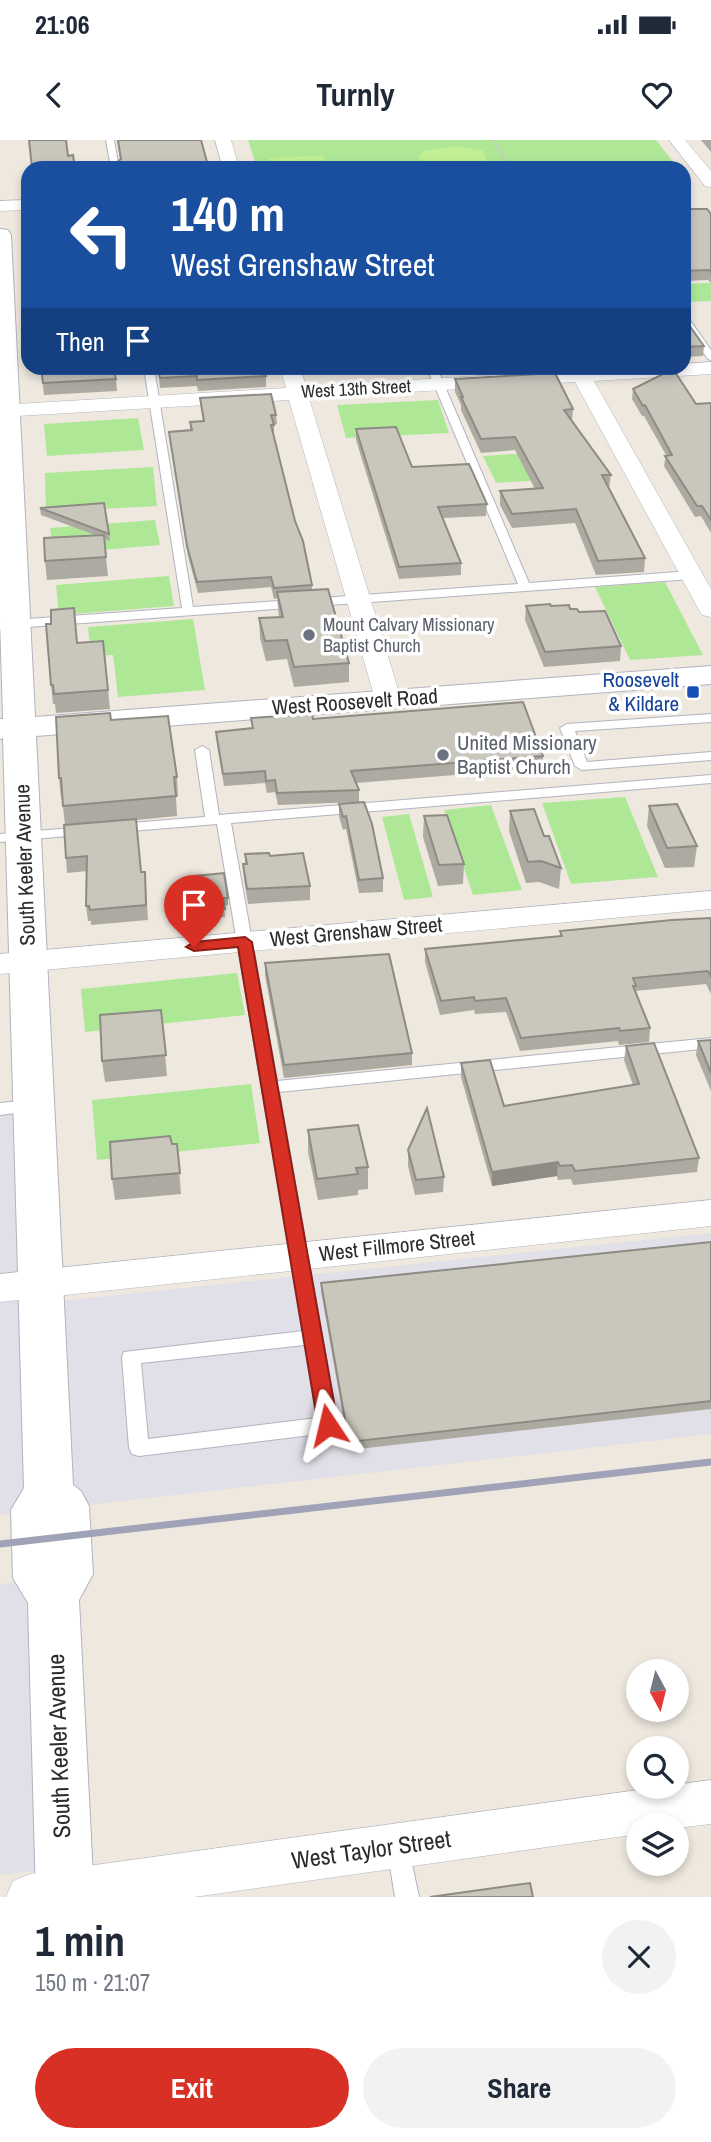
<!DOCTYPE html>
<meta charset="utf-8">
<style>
:root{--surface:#fff;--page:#f2f2f3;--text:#1f2937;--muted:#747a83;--accent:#d93025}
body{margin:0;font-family:"Archivo Narrow",sans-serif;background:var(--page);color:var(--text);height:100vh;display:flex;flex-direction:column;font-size:26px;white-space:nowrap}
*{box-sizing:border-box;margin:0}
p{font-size:23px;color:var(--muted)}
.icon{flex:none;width:38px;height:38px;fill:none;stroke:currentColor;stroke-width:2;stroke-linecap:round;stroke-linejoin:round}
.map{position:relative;height:1757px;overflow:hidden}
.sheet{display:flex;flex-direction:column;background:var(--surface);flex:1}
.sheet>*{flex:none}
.banner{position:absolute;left:21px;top:21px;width:670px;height:214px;border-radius:21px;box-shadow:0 4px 10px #0003;background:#1a4fa0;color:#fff;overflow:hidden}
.needle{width:46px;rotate:173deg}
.controls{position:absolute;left:626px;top:1519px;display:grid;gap:14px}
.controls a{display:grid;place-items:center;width:63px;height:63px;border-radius:50%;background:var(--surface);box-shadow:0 4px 10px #0003;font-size:35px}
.pin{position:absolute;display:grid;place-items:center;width:60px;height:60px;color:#fff;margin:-72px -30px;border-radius:50% 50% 50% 0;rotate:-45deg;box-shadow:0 0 7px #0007}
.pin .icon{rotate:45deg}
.me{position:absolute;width:77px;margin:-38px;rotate:350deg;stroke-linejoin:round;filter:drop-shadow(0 0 5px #0008)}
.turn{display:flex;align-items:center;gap:24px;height:147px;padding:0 35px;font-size:32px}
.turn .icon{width:91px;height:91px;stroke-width:2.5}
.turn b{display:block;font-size:49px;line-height:60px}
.then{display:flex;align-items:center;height:66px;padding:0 35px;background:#0003;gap:14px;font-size:26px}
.round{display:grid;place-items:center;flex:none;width:74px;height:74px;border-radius:37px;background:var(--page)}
.summary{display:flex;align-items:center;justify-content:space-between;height:119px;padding:0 35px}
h1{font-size:42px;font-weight:800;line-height:52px}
.cta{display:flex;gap:14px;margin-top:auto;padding:14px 35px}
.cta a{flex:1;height:80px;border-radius:42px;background:var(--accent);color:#fff;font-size:28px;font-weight:800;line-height:80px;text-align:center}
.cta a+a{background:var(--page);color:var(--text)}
.status{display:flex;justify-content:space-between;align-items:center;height:49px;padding:0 35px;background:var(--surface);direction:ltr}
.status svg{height:19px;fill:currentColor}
header{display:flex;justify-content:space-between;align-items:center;height:91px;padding:0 35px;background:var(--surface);font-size:32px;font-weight:800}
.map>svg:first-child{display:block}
</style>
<div class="status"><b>21:06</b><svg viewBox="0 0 49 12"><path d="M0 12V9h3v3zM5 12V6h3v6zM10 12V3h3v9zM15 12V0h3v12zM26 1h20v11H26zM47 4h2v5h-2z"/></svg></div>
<header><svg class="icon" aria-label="back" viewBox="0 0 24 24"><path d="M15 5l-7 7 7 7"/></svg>Turnly<svg class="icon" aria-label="heart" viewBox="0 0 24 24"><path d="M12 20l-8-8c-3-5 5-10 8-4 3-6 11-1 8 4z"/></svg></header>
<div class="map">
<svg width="711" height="1757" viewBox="0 0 711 1757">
<rect width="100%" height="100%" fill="#eee8de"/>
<path fill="#e1dfe7" d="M 14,968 L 23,1165 L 711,1093 L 711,1294 L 0,1375 L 0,969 Z
M 34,1440 L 43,1730 L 0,1735 L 0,1444 Z"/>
<path fill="#aee897" d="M 248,0 L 656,0 L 675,24 L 604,28 L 257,28 Z
M 711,143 L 711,161 L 688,162 L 684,156 L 684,144 Z
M 438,260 L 449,293 L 346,298 L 337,265 Z
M 138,278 L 144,310 L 47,316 L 44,284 Z
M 587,309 L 602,336 L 496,343 L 483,316 Z
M 153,327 L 157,366 L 46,372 L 45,333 Z
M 155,380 L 160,405 L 53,414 L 50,388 Z
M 169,436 L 174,466 L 59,475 L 56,445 Z
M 665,442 L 703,515 L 630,520 L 595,447 Z
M 193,479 L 205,550 L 118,557 L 113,515 L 91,516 L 88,487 Z
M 625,657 L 658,737 L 571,744 L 542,663 Z
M 491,665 L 522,750 L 473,755 L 444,670 Z
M 409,674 L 433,757 L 404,760 L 382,677 Z
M 237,833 L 245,875 L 85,892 L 81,849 Z
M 251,944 L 260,1003 L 97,1020 L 92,960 Z"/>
<path fill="#c2f093" d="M 454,6 L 483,11 L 489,26 L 436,28 L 419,22 L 420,14 L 424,11 Z
M 324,16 L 327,28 L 272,28 L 269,18 Z"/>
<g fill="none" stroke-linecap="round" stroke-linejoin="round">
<g stroke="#b2b3c0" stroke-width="2">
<path id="lane" d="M 106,0 L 114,0 L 119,28 L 111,28 Z
M 684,175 L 687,176 L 711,210 L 711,220 L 708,219 L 684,185 Z
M 144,228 L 154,228 L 193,467 L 518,444 L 427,228 L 437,228 L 529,443 L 691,431 L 697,435 L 691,439 L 0,489 L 0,481 L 182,468 Z
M 711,574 L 711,582 L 575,591 L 587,622 L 711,612 L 711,620 L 582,630 L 575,626 L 560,588 L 567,584 Z
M 202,606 L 209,610 L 219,675 L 711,635 L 711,643 L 231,683 L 277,941 L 711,898 L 711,908 L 279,952 L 338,1285 L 335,1291 L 328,1293 L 139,1316 L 132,1314 L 129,1308 L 122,1217 L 124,1212 L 303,1191 L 217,684 L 118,692 L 111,688 L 118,684 L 205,677 L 195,610 ZM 305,1205 L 317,1278 L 148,1299 L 141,1223 Z
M 85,687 L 90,688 L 92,691 L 90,694 L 0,702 L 0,694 Z
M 32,960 L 38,962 L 40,966 L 38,970 L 0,975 L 0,963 Z
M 399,1697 L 407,1700 L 419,1757 L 395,1757 L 387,1708 L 391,1700 Z"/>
</g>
<g stroke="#b2b3c0" stroke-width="1">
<path id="street" d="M 215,0 L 231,0 L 239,28 L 223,28 Z
M 669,0 L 685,0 L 711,31 L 711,47 L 705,46 Z
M 28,60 L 28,70 L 0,71 L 0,61 Z
M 711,222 L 711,234 L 594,241 L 711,449 L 711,477 L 702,475 L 699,470 L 575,242 L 309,258 L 401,559 L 397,564 L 388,567 L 379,564 L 375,559 L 289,260 L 0,277 L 0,265 L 286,248 L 280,228 L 300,228 L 306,246 L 568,231 L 567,228 L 684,228 L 684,224 Z
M 711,751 L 711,769 L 0,834 L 0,814 Z
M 711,1060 L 711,1086 L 0,1162 L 0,1134 Z
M 711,1640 L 711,1684 L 677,1688 L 677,1685 L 639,1685 L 639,1694 L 194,1757 L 6,1757 L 13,1741 L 30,1734 Z"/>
</g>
<g stroke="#b2b3c0" stroke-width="2">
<path id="secondary" d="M 0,89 L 8,90 L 11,95 L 35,577 L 711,526 L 711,544 L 36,596 L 73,1345 L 81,1351 L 89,1366 L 93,1434 L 79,1460 L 94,1757 L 36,1757 L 28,1463 L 13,1438 L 11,1370 L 24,1348 L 3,598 L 0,599 L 0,579 L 3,579 L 0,477 Z"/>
</g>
<path stroke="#c8c8c8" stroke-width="2.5" stroke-dasharray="2.5 2" stroke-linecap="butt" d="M 494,0 L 510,28"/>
<use href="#lane" fill="#fff" fill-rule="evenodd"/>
<use href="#street" fill="#fff" fill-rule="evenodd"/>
<use href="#secondary" fill="#fff" fill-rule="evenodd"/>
<path stroke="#a0a2b7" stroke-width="7" d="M 0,1404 L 711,1322"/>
</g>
<path fill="#adaaa2" d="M 117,0 L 201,0 L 207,22 L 207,28 L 117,28 L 120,19 Z
M 701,0 L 711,0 L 711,12 Z
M 684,69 L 711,74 L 711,143 L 708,140 L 684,141 Z
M 684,178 L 704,206 L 703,216 L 684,217 Z
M 41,228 L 116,239 L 117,251 L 44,255 Z
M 158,228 L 264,228 L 266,236 L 266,247 L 198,251 L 197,246 L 160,248 Z
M 319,228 L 360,228 L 320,230 Z
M 443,228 L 547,228 L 546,230 L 447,235 Z
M 455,239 L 573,269 L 572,281 L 611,335 L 609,348 L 645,418 L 644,432 L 596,435 L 575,383 L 512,388 L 500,365 L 500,351 L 535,349 L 515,310 L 481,313 L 461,270 L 461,265 L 455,252 Z
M 633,249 L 696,264 L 711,263 L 711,393 L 701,376 L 695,377 L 664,326 L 666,315 L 644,276 L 642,276 L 632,259 Z
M 200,258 L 276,275 L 277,284 L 274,285 L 274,295 L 273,295 L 312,445 L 312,450 L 349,523 L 349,542 L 294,547 L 287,519 L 266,521 L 260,498 L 259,478 L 279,477 L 277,458 L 274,459 L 271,447 L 198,453 L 188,416 L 169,292 L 190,290 L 190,282 L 203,281 Z
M 356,289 L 412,327 L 487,364 L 486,376 L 443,378 L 461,423 L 461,435 L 399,439 L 356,300 Z
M 40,368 L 109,394 L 110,401 L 104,399 L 108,436 L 47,440 L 45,421 L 95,395 L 41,375 Z
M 526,466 L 551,466 L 570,469 L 579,472 L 621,506 L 620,521 L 544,527 L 525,480 Z
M 103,501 L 110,569 L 56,573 L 55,564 L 53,564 L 51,545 L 77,503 Z
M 251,578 L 313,579 L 543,616 L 542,628 L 356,643 L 359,650 L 359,662 L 278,665 L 275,652 L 267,653 L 265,643 L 224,646 L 217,604 L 216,592 L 252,588 Z
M 111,580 L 177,637 L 178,657 L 176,657 L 177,676 L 136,680 L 141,732 L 145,732 L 148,780 L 91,785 L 91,781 L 88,781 L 86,766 L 87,731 L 67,733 L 66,718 L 65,685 L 62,658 L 61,658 L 59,638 Z
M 339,664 L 383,738 L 383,752 L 359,753 L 346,689 L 343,690 L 339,677 Z
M 649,666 L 697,706 L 694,727 L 665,728 L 647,686 Z
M 510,671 L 544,696 L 561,728 L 559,749 L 539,742 L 526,743 L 509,691 Z
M 424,676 L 464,724 L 463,744 L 438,746 L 423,697 Z
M 245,714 L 270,716 L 310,746 L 310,760 L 248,764 L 244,739 L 243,724 L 245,724 Z
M 195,736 L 228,758 L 228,765 L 224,766 L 225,777 L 201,779 Z
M 711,778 L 711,854 L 706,844 L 635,851 L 650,888 L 649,902 L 619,905 L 618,901 L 520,911 L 506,872 L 475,874 L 474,870 L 440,875 L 425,822 L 425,809 L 560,796 L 560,791 Z
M 265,823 L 412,913 L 412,925 L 284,938 L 265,835 Z
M 161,870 L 167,936 L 105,942 L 102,921 Z
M 711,900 L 711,951 L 696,915 L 698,901 Z
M 626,906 L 699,1018 L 697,1032 L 573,1045 L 571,1039 L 558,1040 L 557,1036 L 492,1046 L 461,937 L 461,923 L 504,966 L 633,945 L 624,920 Z
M 308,990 L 368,1027 L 368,1049 L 358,1050 L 358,1055 L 318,1060 L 308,1012 Z
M 172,1004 L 177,1004 L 181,1054 L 115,1060 L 112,1039 Z
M 408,1010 L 444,1037 L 443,1052 L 415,1055 L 408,1026 Z
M 711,1102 L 711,1269 L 349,1310 L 321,1151 L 321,1143 Z"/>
<path fill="#8d8b84" d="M 558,1022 L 557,1036 L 492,1046 L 492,1032 Z"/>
<path fill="#c9c6bc" stroke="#8d8b84" stroke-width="2" d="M 29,0 L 66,0 L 68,16 L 73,15 L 75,28 L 32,28 Z
M 118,0 L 201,0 L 207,22 L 202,22 L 201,28 L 117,28 L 117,22 L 121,19 Z
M 684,69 L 707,69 L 711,74 L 711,132 L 709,130 L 684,131 Z
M 684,178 L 704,206 L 684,207 Z
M 41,228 L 113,228 L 116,239 L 43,243 Z
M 158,228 L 264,228 L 266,236 L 197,240 L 197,236 L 160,238 Z
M 673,229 L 696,264 L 711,263 L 711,380 L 702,366 L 697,366 L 665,316 L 672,315 L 645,265 L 643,266 L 633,249 Z
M 555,233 L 573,269 L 564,270 L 611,335 L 602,335 L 645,418 L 598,421 L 576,369 L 512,374 L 500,351 L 543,348 L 515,297 L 481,299 L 461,257 L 463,257 L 455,239 Z
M 271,254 L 276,275 L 271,275 L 274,285 L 271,285 L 295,381 L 303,401 L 312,445 L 274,448 L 271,437 L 197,442 L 187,406 L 169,292 L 192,290 L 190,282 L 204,281 L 200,258 Z
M 396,287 L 412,327 L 469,324 L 487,364 L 438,367 L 461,423 L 399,427 L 356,289 Z
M 104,363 L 109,394 L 40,368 Z
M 104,395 L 106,417 L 45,421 L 44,398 Z
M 328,449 L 349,523 L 294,527 L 287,500 L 265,501 L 259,478 L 283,477 L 277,452 Z
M 550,464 L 551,466 L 569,465 L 570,469 L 577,469 L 579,472 L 605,471 L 621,506 L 545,512 L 526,466 Z
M 74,468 L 77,503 L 103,501 L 108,550 L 54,554 L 53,545 L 51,545 L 46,484 L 51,484 L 51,470 Z
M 523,562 L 543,616 L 351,631 L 359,650 L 277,653 L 275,640 L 266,641 L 265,631 L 223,634 L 216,592 L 253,588 L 251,578 L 312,574 L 313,579 Z
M 110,573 L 111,580 L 168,576 L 177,637 L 174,637 L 176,656 L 63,666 L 61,638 L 59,638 L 56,577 Z
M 364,662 L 372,684 L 383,738 L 359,740 L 346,676 L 343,677 L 339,664 Z
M 677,664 L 697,706 L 667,708 L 649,666 Z
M 534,669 L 544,696 L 549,696 L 561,728 L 541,721 L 528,722 L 510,671 Z
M 447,675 L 464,724 L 439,725 L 424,676 Z
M 136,679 L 141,732 L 145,732 L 146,765 L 90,770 L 89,766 L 86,766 L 87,716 L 66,718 L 64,685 Z
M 269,713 L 270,716 L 303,713 L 310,746 L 247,749 L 243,724 L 247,724 L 245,714 Z
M 224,733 L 228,758 L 223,758 L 225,769 L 201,771 L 195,736 Z
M 711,778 L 711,837 L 708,831 L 633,838 L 636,846 L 633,846 L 650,888 L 620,891 L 619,888 L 521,898 L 506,858 L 475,861 L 474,857 L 441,861 L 425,809 L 562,796 L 560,791 L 672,780 Z
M 389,814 L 412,913 L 284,925 L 265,823 Z
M 161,870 L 166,915 L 102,921 L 100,875 Z
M 711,900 L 711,933 L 698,901 Z
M 654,903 L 699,1018 L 575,1031 L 572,1025 L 560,1026 L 558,1022 L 492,1032 L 461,923 L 490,920 L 504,966 L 639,944 L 626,906 Z
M 427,968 L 444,1037 L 416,1040 L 408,1010 Z
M 358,985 L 368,1027 L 356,1028 L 358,1034 L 317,1039 L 308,990 Z
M 170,996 L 172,1004 L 177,1004 L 180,1033 L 112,1039 L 110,1002 Z
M 711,1102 L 711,1261 L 349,1302 L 321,1143 Z
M 530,1743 L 533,1757 L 430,1757 Z"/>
<path fill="#d93025" stroke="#8d1f18" stroke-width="2" d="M 245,797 L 252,802 L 338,1285 L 335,1290 L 328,1293 L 321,1290 L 318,1285 L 238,807 L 194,811 L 186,807 L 194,802 Z"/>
<g fill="#6b7280" stroke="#fff" stroke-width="2.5">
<circle cx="309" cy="495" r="7"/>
<circle cx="443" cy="615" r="7"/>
</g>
<rect fill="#1a4fb4" stroke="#fff" stroke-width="2.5" x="686" y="545" width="14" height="14" rx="3.5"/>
<g text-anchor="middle" stroke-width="7" stroke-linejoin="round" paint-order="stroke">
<g font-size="18" fill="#2c2c2c" stroke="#fff">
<text transform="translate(356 249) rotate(-3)" y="6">West 13th Street</text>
</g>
<g font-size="18" fill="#5b616d" stroke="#fff" text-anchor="start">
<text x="323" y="491">Mount Calvary Missionary<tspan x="323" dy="21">Baptist Church</tspan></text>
</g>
<g font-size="21" fill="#164399" stroke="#fff" text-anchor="end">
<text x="679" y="547">Roosevelt<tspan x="679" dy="24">&amp; Kildare</tspan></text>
</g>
<g font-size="21" fill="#2c2c2c" stroke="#fff">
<text transform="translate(355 562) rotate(-4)" y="7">West Roosevelt Road</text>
<text transform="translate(25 725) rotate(-92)" y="7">South Keeler Avenue</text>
<text transform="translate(356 792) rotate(-5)" y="7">West Grenshaw Street</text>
<text transform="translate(397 1106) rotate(-6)" y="7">West Fillmore Street</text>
</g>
<g font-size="21" fill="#5b616d" stroke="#fff" text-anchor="start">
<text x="457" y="610">United Missionary<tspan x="457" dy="24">Baptist Church</tspan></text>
</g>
<g font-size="24" fill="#2c2c2c" stroke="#fff">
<text transform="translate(59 1606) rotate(-92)" y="8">South Keeler Avenue</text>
<text transform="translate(371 1710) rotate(-8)" y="8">West Taylor Street</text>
</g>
</g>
</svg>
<div class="controls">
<a><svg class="needle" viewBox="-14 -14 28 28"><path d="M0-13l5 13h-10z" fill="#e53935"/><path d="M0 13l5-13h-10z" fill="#747a83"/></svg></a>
<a><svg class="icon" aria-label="search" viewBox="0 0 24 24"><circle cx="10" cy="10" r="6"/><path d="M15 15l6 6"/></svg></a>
<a><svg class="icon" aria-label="layers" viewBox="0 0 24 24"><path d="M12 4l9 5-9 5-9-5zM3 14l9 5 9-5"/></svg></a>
</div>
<div class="pin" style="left:194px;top:807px;background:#d93025"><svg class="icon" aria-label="arrive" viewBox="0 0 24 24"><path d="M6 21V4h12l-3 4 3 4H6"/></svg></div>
<svg class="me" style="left:328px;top:1285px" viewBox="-20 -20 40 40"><path d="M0-17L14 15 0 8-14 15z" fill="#d93025" stroke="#fff" stroke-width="4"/></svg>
<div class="banner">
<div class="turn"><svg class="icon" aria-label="left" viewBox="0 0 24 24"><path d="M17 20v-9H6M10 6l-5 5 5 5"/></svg><div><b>140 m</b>West Grenshaw Street</div></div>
<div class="then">Then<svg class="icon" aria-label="arrive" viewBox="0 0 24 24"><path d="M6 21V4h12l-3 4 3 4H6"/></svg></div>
</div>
</div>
<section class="sheet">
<div class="summary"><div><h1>1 min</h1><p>150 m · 21:07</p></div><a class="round"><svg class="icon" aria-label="close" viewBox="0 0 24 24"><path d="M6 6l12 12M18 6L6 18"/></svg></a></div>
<div class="cta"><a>Exit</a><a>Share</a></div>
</section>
